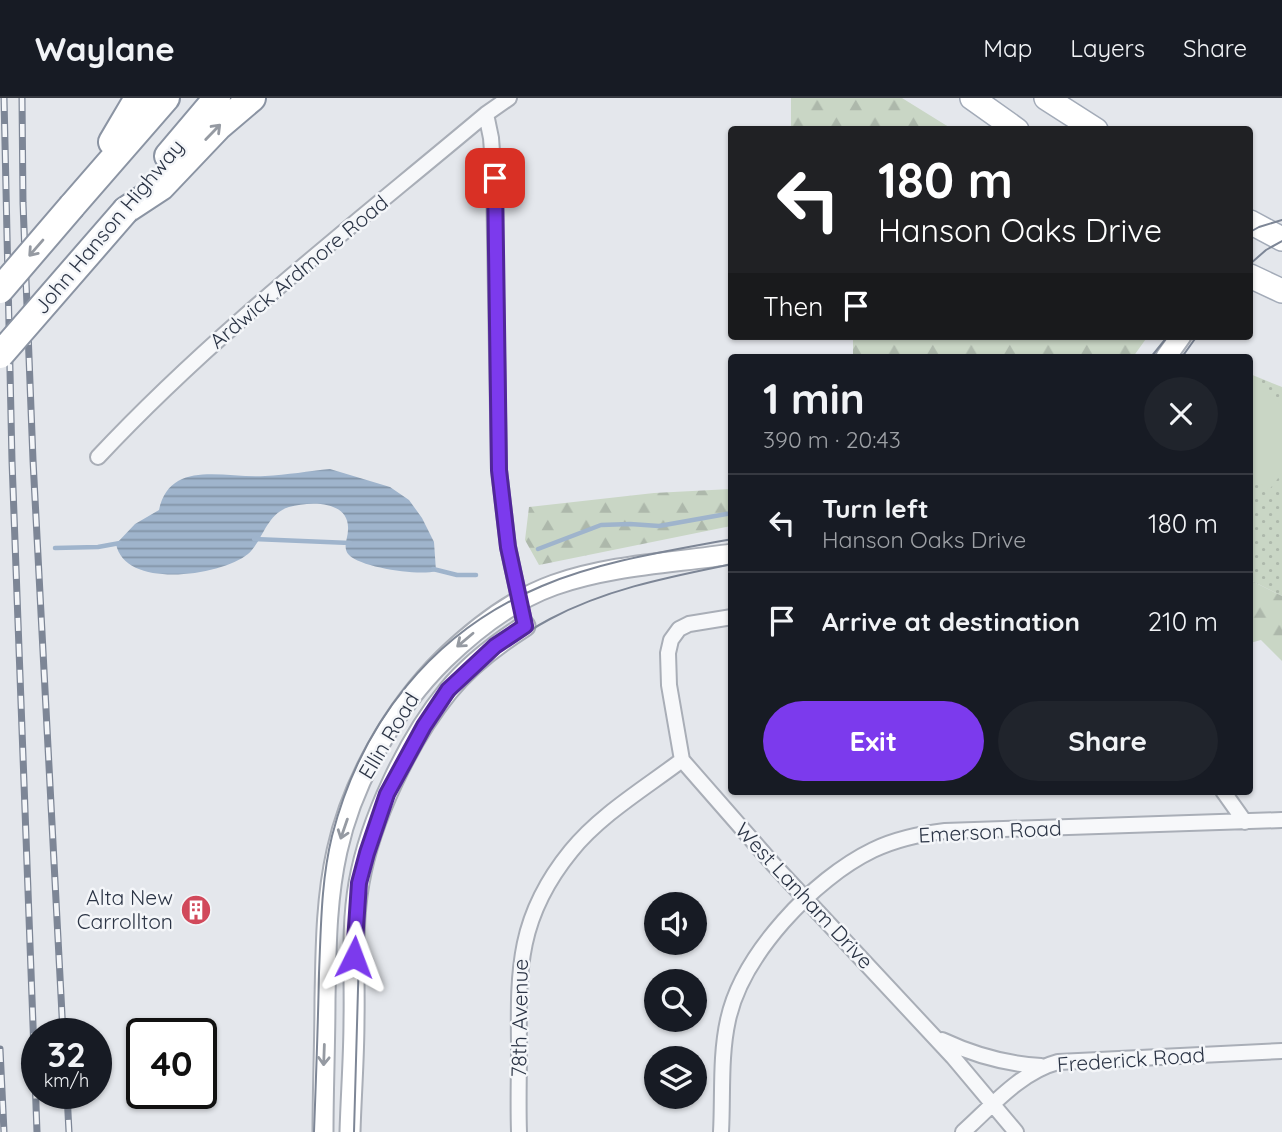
<!DOCTYPE html>
<meta charset="utf-8">
<style>
:root{--surface:#171b24;--page:#20242c;--text:#f1f3f6;--muted:#9ea1a6;--line:#363941;--accent:#7c3aed}
body{margin:0;font-family:Quicksand,sans-serif;background:var(--page);color:var(--text);height:100vh;display:flex;flex-direction:column;font-size:26px;white-space:nowrap}
*{box-sizing:border-box;margin:0}
p{font-size:23px;color:var(--muted)}
.icon{flex:none;width:38px;height:38px;fill:none;stroke:currentColor;stroke-width:2;stroke-linecap:round;stroke-linejoin:round}
.map{position:relative;flex:1;overflow:hidden}
.details{position:absolute;left:728px;top:256px;width:525px;height:441px;display:flex;flex-direction:column;background:var(--surface);border-radius:7px;box-shadow:0 2px 5px #0004}
.details>*{flex:none}
.banner{position:absolute;left:728px;top:28px;width:525px;height:214px;border-radius:7px;box-shadow:0 2px 5px #0004;background:#202124;color:#fff;overflow:hidden}
.tools{position:absolute;left:644px;top:794px;display:grid;gap:14px}
.tools a{display:grid;place-items:center;width:63px;height:63px;border-radius:50%;background:var(--surface);box-shadow:0 2px 5px #0004;font-size:35px}
.speed{position:absolute;left:21px;top:920px;display:flex;gap:14px;font-size:35px;font-weight:700;text-align:center}
.speed>*{display:grid;place-content:center;width:91px;height:91px;border-radius:50%;background:var(--surface);box-shadow:0 2px 5px #0004;line-height:1}
.speed small{font-size:18px;font-weight:400}
.speed .limit{border:4px solid #111;border-radius:10px;background:#fff;color:#111}
.pin{position:absolute;display:grid;place-items:center;width:60px;height:60px;color:#fff;margin:-30px;border-radius:14px;box-shadow:0 4px 10px #0006}
.me{position:absolute;width:77px;margin:-38px;rotate:3deg;stroke-linejoin:round;filter:drop-shadow(0 0 5px #0008)}
.turn{display:flex;align-items:center;gap:24px;height:147px;padding:0 35px;font-size:32px}
.turn .icon{width:91px;height:91px;stroke-width:2.5}
.turn b{display:block;font-size:49px;line-height:60px}
.then{display:flex;align-items:center;height:66px;padding:0 35px;background:#0003;gap:14px;font-size:26px}
.round{display:grid;place-items:center;flex:none;width:74px;height:74px;border-radius:37px;background:var(--page)}
.overview{display:flex;align-items:center;justify-content:space-between;height:119px;padding:0 35px}
h1{font-size:42px;font-weight:800;line-height:52px}
.primary-button{display:flex;gap:14px;margin-top:auto;padding:14px 35px}
.primary-button a{flex:1;height:80px;border-radius:42px;background:var(--accent);color:#fff;font-size:28px;font-weight:800;line-height:80px;text-align:center}
.primary-button a+a{background:var(--page);color:var(--text)}
ul{padding:0;list-style:none}
li{display:flex;align-items:center;gap:21px;height:98px;padding:0 35px;border-top:2px solid var(--line)}
li div{flex:1}
li b{display:block;font-size:26px}
li em{font-style:normal}
header{display:flex;align-items:center;gap:42px;box-sizing:border-box;height:98px;padding:0 35px;background:var(--surface);border-bottom:2px solid var(--line)}
header strong{font-size:33px}
nav{display:flex;gap:38px;margin-inline-start:auto;font-size:24px}
.map>svg:first-child{display:block}
</style>
<header>
<strong>Waylane</strong>
<nav><a>Map</a><a>Layers</a><a>Share</a></nav>
</header>
<div class="map">
<svg width="1282" height="1034" viewBox="0 0 1282 1034">
<defs>
<pattern id="grass-dots" width="8" height="8" patternUnits="userSpaceOnUse" patternTransform="scale(1.75)"><rect width="8" height="8" fill="#c9d6c5"/><path d="M2 2h.1M6 6h.1" fill="none" stroke="#adb8ab" stroke-width="1.8" stroke-linecap="round"/></pattern>
<pattern id="forest-firs" width="22" height="20" patternUnits="userSpaceOnUse" patternTransform="scale(1.75)"><rect width="22" height="20" fill="#c9d6c5"/><path d="M5 1l3.5 6h-7zM16 11l3.5 6h-7z" fill="#adb8ab"/></pattern>
<pattern id="water-rules" width="6" height="5" patternUnits="userSpaceOnUse" patternTransform="scale(1.75)"><rect width="6" height="5" fill="#9fb4cc"/><path d="M0 2.5h6" fill="none" stroke="#8293a7"/></pattern>
</defs>
<rect width="100%" height="100%" fill="#e4e7ec"/>
<path fill="url(#grass-dots)" d="M 1250,276 L 1282,289 L 1282,498 L 1250,482 Z"/>
<path fill="url(#forest-firs)" d="M 791,0 L 902,0 L 952,31 L 791,31 Z
M 850,238 L 1148,238 L 1133,259 L 853,259 L 853,242 Z
M 731,391 L 731,428 L 539,467 L 525,442 L 529,409 L 654,395 Z
M 1250,482 L 1282,498 L 1282,563 L 1261,542 L 1250,545 Z"/>
<path fill="#c9d6c5" d="M 1251,283 L 1282,308 L 1282,375 L 1269,392 L 1250,377 L 1250,286 Z"/>
<path fill="url(#water-rules)" d="M 330,371 L 390,389 L 409,402 L 422,420 L 434,444 L 436,473 C 420,478 362,470 349,457 C 342,450 348,440 348,432 C 350,402 310,403 289,409 C 266,416 263,443 248,456 C 221,478 125,492 116,446 L 135,426 L 159,412 C 170,360 227,381 265,378 C 287,377 309,373 330,371 Z"/>
<g fill="none" stroke-linecap="round" stroke-linejoin="round">
<path stroke="#9fb4cc" stroke-width="4.5" d="M 254,441 L 350,445
M 55,450 L 98,449 L 120,445
M 538,451 L 601,427 L 630,426 L 659,428 L 732,415
M 433,471 L 457,477 L 476,477"/>
<g stroke="#a9aeb7" stroke-width="18">
<path id="street" d="M 486,16 L 491,40 L 494,80 L 499,372 L 508,449 L 525,528
M 98,359 C 216,233 354,127 486,16 L 509,0
M 732,519 L 689,526 L 679,531 L 671,542 L 668,555 L 669,587 L 682,662 L 773,766 L 953,959 L 1016,1034
M 1223,693 L 1245,724
M 942,942 C 974,957 1005,966 1041,968
M 519,1034 C 518,1006 519,977 519,949 C 518,870 518,818 571,753 C 600,717 645,690 682,662
M 721,1034 C 723,997 720,958 728,922 C 742,857 813,781 873,752 C 896,741 919,736 945,733 L 1282,722
M 963,1034 C 991,1009 1020,974 1058,964 L 1282,953"/>
</g>
<g stroke="#a9aeb7" stroke-width="23">
<path id="secondary" d="M 1166,259 L 1181,238
M 323,1034 C 323,990 325,945 325,901 C 326,851 326,802 337,753 C 352,684 394,610 444,561 C 476,530 512,502 554,487 C 611,467 672,465 732,456
M 350,1034 C 351,997 354,960 354,922 C 355,877 351,830 359,785 C 370,722 408,642 448,593 C 469,567 497,546 525,528"/>
</g>
<g stroke="#a3abb8" stroke-width="26">
<path id="primary" d="M 972,0 L 1017,32
M 1046,0 L 1096,32
M 1250,124 L 1282,141
M 1250,178 L 1282,193"/>
</g>
<g stroke="#8b94a3" stroke-width="30">
<path id="highway" d="M 112,44 L 138,0
M 168,58 L 217,0
M 72,108 L 166,0
M 126,112 L 161,89 L 219,28 L 252,0"/>
</g>
<use href="#street" stroke="#f7f8fa" stroke-width="14"/>
<use href="#secondary" stroke="#fff" stroke-width="19"/>
<use href="#primary" stroke="#fff" stroke-width="23"/>
<use href="#highway" stroke="#fff" stroke-width="26"/>
<path stroke="#7d8696" stroke-width="2" d="M 1250,134 L 1259,129 L 1282,122
M 1250,166 L 1266,152 L 1282,143
M 1151,259 L 1168,238
M 1182,259 L 1197,238
M 314,1034 C 316,981 318,928 319,875 C 321,830 321,783 332,738 C 361,625 432,534 542,488 C 601,463 668,453 732,441
M 354,1034 C 355,986 357,939 358,891 C 359,868 358,845 360,822 C 374,698 436,582 550,521 C 606,491 669,479 732,466"/>
<g stroke="#7d8696" stroke-width="7">
<path id="rail" d="M 4,0 L 12,363 L 37,1034
M 22,0 L 23,105 L 33,362 L 63,936
M 0,951 L 4,1034
M 67,996 L 69,1034"/>
</g>
<use href="#rail" stroke="#f4f6f9" stroke-width="4.5" stroke-dasharray="13" stroke-linecap="butt"/>
<g stroke="#8b94a3" stroke-width="30" stroke-linecap="butt">
<path id="highway-bridge" d="M 0,192 L 72,108
M 0,257 L 126,112"/>
</g>
<use href="#highway-bridge" stroke="#fff" stroke-width="26"/>
</g>
<defs><path id="oneway-shaft" d="M-6 0H5M1.5-3L5.5 0L1.5 3" fill="none" stroke-width="1.6" stroke-linecap="round" stroke-linejoin="round" transform="scale(1.75)"/></defs>
<g stroke="#959aa2">
<use href="#oneway-shaft" transform="translate(213 34) rotate(-46)"/>
<use href="#oneway-shaft" transform="translate(36 150) rotate(131)"/>
<use href="#oneway-shaft" transform="translate(465 542) rotate(140)"/>
<use href="#oneway-shaft" transform="translate(344 731) rotate(109)"/>
<use href="#oneway-shaft" transform="translate(324 957) rotate(92)"/>
</g>
<g fill="none" stroke-linecap="round" stroke-linejoin="round">
<g stroke="#51269a" stroke-width="18">
<path id="route" d="M 354,859 L 359,785 L 367,755 L 387,696 L 424,628 L 448,592 L 495,548 L 525,528 L 508,449 L 499,372 L 495,80"/>
</g>
<use href="#route" stroke="#7c3aed" stroke-width="12"/>
</g>
<defs>
<g id="building-disc" transform="scale(1.575)"><circle r="9.5" fill="#d1495b" stroke="#f4f6f9"/><path d="M-4-6H4V6H1V3H-1V6H-4ZM-2.5-4.3h1.7v1.8h-1.7ZM.8-4.3h1.7v1.8H.8ZM-2.5-1h1.7V.8h-1.7ZM.8-1h1.7V.8H.8Z" fill="#fff"/></g>
</defs>
<g fill-rule="evenodd">
<use href="#building-disc" x="196" y="812"/>
</g>
<g text-anchor="middle" stroke-width="5" stroke-linejoin="round" paint-order="stroke">
<g font-size="21" fill="#2b3445" stroke="#f4f6f9">
<text transform="translate(109 129) rotate(-50)" y="7">John Hanson Highway</text>
<text transform="translate(299 174) rotate(-40)" y="7">Ardwick Ardmore Road</text>
<text transform="translate(389 638) rotate(-59)" y="7">Ellin Road</text>
<text transform="translate(990 734) rotate(-3)" y="7">Emerson Road</text>
<text transform="translate(804 798) rotate(47)" y="7">West Lanham Drive</text>
<text transform="translate(520 920) rotate(-89)" y="7">78th Avenue</text>
<text transform="translate(1131 962) rotate(-4)" y="7">Frederick Road</text>
</g>
<g font-size="21" fill="#2b3445" stroke="#f4f6f9" text-anchor="end">
<text x="173" y="807">Alta New<tspan x="173" dy="24">Carrollton</tspan></text>
</g>
</g>
</svg>
<div class="tools">
<a><svg class="icon" aria-label="sound" viewBox="0 0 24 24"><path d="M4 9h4l5-4v14l-5-4H4zM17 9q2 3 0 6"/></svg></a>
<a><svg class="icon" aria-label="search" viewBox="0 0 24 24"><circle cx="10" cy="10" r="6"/><path d="M15 15l6 6"/></svg></a>
<a><svg class="icon" aria-label="layers" viewBox="0 0 24 24"><path d="M12 4l9 5-9 5-9-5zM3 14l9 5 9-5"/></svg></a>
</div>
<div class="speed"><div>32<small>km/h</small></div><div class="limit">40</div></div>
<div class="pin" style="left:495px;top:80px;background:#d93025"><svg class="icon" aria-label="arrive" viewBox="0 0 24 24"><path d="M6 21V4h12l-3 4 3 4H6"/></svg></div>
<svg class="me" style="left:354px;top:859px" viewBox="-20 -20 40 40"><path d="M0-17L14 15 0 8-14 15z" fill="#7c3aed" stroke="#fff" stroke-width="4"/></svg>
<div class="banner">
<div class="turn"><svg class="icon" aria-label="left" viewBox="0 0 24 24"><path d="M17 20v-9H6M10 6l-5 5 5 5"/></svg><div><b>180 m</b>Hanson Oaks Drive</div></div>
<div class="then">Then<svg class="icon" aria-label="arrive" viewBox="0 0 24 24"><path d="M6 21V4h12l-3 4 3 4H6"/></svg></div>
</div>
<section class="details">
<div class="overview"><div><h1>1 min</h1><p>390 m · 20:43</p></div><a class="round"><svg class="icon" aria-label="close" viewBox="0 0 24 24"><path d="M6 6l12 12M18 6L6 18"/></svg></a></div>
<ul>
<li><svg class="icon" aria-label="left" viewBox="0 0 24 24"><path d="M17 20v-9H6M10 6l-5 5 5 5"/></svg><div><b>Turn left</b><p>Hanson Oaks Drive</p></div><em>180 m</em></li>
<li><svg class="icon" aria-label="arrive" viewBox="0 0 24 24"><path d="M6 21V4h12l-3 4 3 4H6"/></svg><div><b>Arrive at destination</b></div><em>210 m</em></li>
</ul>
<div class="primary-button"><a>Exit</a><a>Share</a></div>
</section>
</div>
